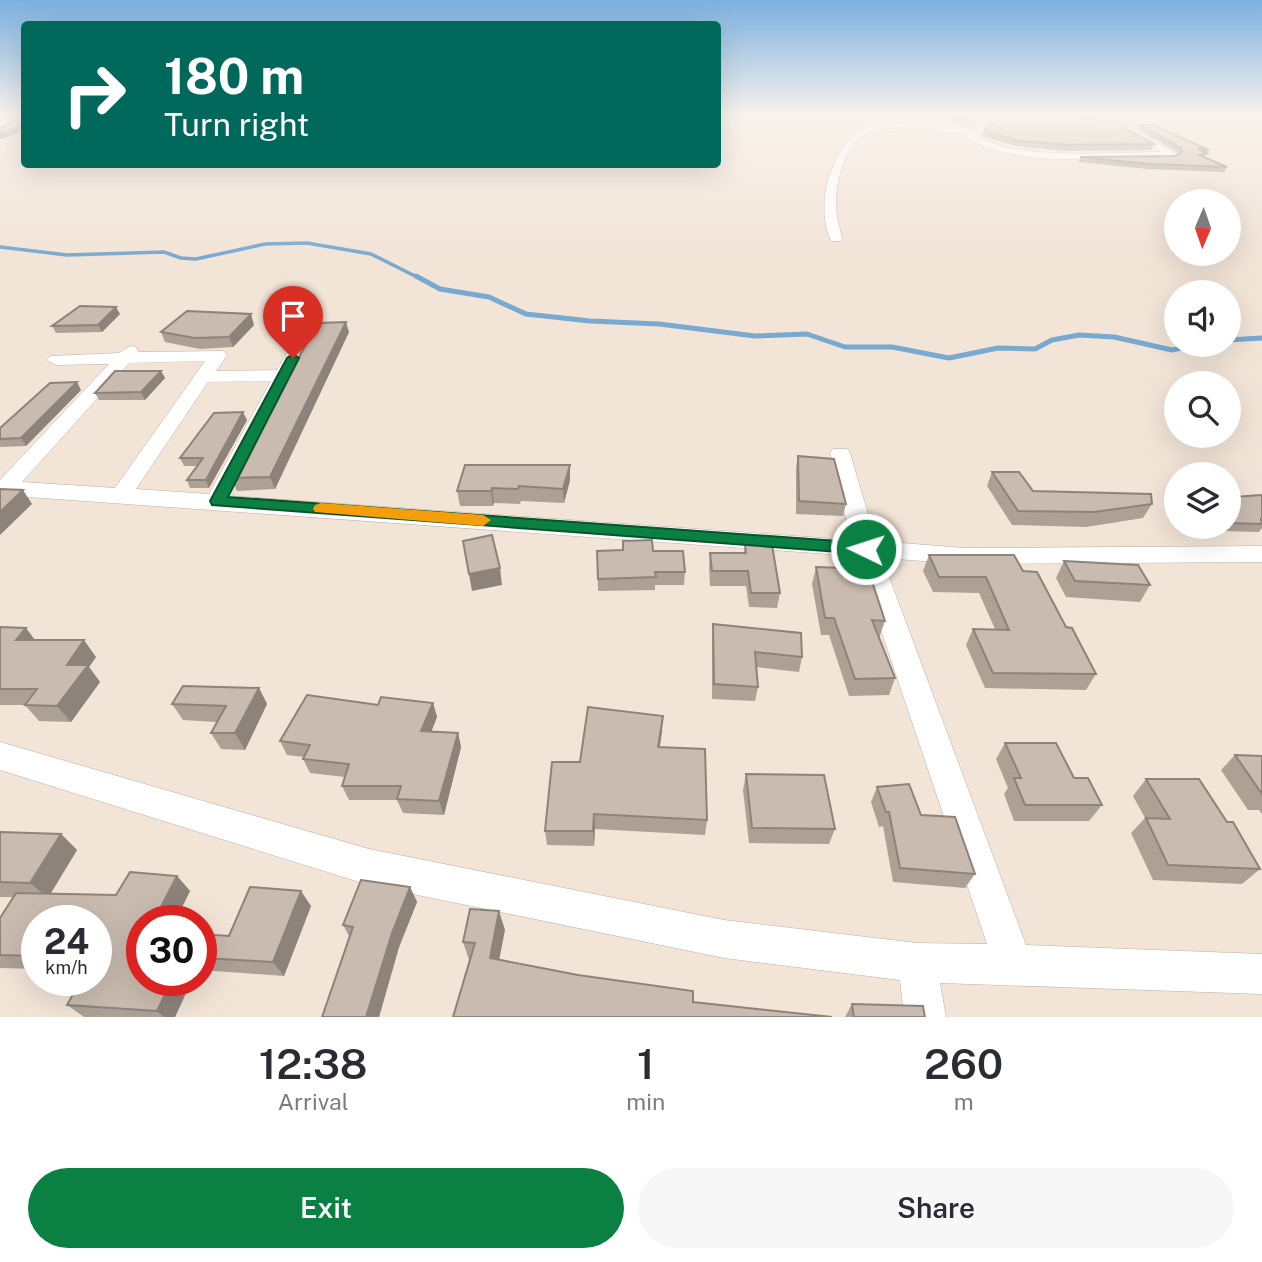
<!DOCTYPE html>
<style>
:root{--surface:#fff;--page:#f7f7f7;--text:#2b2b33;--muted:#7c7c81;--accent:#0b8043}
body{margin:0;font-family:"Public Sans",sans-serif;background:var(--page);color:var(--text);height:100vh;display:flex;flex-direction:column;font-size:26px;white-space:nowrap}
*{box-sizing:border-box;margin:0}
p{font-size:23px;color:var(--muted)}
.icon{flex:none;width:38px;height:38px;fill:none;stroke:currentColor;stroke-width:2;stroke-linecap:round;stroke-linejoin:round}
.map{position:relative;height:1017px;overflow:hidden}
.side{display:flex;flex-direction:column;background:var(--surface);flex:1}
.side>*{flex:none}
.hud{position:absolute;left:21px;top:21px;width:700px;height:147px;border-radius:7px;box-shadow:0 7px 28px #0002;background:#00695c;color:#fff;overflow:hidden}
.needle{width:46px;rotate:182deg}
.tools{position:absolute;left:1164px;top:189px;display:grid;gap:14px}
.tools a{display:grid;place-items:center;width:77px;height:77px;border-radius:50%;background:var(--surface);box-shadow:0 7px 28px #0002;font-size:35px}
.speed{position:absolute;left:21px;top:905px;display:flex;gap:14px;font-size:35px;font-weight:700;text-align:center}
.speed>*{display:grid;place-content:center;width:91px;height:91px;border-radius:50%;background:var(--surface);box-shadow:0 7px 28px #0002;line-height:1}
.speed small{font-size:18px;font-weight:400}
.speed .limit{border:10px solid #d22;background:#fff;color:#111}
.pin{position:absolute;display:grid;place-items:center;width:60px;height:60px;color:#fff;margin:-72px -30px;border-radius:50% 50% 50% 0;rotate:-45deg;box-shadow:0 0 7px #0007}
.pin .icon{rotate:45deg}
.me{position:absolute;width:77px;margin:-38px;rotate:274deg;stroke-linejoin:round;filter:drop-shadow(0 0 5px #0008)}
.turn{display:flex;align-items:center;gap:24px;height:147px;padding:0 28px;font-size:32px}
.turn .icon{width:91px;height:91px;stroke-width:2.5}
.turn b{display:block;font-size:49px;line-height:60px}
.eta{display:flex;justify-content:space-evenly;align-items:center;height:119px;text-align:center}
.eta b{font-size:42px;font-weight:600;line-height:49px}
.primary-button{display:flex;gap:14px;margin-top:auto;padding:14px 28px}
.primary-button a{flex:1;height:80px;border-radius:42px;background:var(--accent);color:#fff;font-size:28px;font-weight:600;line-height:80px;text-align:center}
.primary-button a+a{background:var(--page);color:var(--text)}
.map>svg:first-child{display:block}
</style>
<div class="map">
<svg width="1262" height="1017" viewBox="0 0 1262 1017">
<rect width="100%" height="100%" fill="#f2e4d7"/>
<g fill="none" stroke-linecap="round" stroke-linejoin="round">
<path stroke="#78a9d0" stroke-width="3.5" d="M 0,247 L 67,255 L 164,252 L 181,258 L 196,259 L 265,244 L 307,243 L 371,254 L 419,278"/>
<path stroke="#78a9d0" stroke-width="5" d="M 416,276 L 440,289 L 489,297 L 526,314 L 590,321 L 659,324 L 755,336 L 807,334 L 845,347 L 892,347 L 949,358 L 998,348 L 1035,349 L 1052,340 L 1079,335 L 1114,337 L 1172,350 L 1196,345
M 1228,340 L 1262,338"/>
<g stroke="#bdafa3" stroke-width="1">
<path id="minor" d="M 996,115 L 1020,115 L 982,122 L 989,129 L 976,136 C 1018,161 1112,152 1161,152 L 1127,133 L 1125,131 L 1130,128 L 1178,155 L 1173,158 C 1115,158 1015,168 966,138 L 966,134 C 939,131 893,122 868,133 C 845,143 835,183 836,206 C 836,217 840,227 842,238 L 841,241 L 831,241 C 822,221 823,198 829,177 C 835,161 843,142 858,132 C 882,115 947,125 975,130 L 979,128 L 972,118 Z
M 1255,115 L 1262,115 L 1262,119 L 1256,117 Z
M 0,120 L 16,123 L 0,133 Z
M 130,346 L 136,347 L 138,352 L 224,351 L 227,355 L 216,371 L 277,370 L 287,353 L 299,353 L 302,357 L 231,496 L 851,540 L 830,453 L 833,449 L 847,449 L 850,453 L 876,541 L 965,548 L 1262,546 L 1262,562 L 965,564 L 882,558 L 1026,945 L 1262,954 L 1262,994 L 940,983 L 946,1017 L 904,1017 L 900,980 L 724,958 L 369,885 L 0,770 L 0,742 L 369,849 L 724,920 L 917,943 L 987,944 L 856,556 L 0,495 L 0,480 L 109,364 L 56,365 L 47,360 L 50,356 L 119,353 ZM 205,361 L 115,488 L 22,482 L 129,363 ZM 271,381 L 209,494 L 136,489 L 208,382 Z"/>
</g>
<use href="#minor" fill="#fff" fill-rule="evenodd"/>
</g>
<path fill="#ada196" d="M 0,115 L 24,115 L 24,131 L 0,139 L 0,129 L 15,120 L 0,118 Z
M 946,115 L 982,115 L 972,115 L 976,122 L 975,127 L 956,124 Z
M 1071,117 L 1126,127 L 1127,129 L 1154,144 L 1151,150 L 1066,151 L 1016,146 L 982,136 L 984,130 L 989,126 L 987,124 L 989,118 Z
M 1139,125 L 1209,150 L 1205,157 L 1227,167 L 1224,172 L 1147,169 L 1079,162 L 1080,157 L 1175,156 L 1179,153 L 1137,129 Z
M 120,314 L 102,332 L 56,333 L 52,326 Z
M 254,325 L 233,347 L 200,349 L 165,342 L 161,332 Z
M 349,332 L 275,489 L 237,491 L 231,478 Z
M 161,371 L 165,378 L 145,400 L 99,400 L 95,393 Z
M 81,390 L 26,446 L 0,447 L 0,428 Z
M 247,420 L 209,488 L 190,488 L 187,480 L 197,466 L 184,466 L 180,458 Z
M 798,456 L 846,504 L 843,516 L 796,514 L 796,468 Z
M 992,472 L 1033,491 L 1152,504 L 1143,518 L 1086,527 L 1012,525 L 987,486 Z
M 570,480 L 564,503 L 521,501 L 520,504 L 494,503 L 493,506 L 460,506 L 457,491 Z
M 1228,493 L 1233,497 L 1262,495 L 1262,528 L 1259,532 L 1224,531 L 1221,527 L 1228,527 Z
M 745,544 L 780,593 L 777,608 L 749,607 L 746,586 L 710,586 L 709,567 L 710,553 L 744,553 Z
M 597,551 L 653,551 L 685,572 L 684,585 L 655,585 L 655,590 L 598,591 Z
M 929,555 L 1023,571 L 1066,627 L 1096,674 L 1086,690 L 985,688 L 966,645 L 973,629 L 995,629 L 979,593 L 933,592 L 923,571 Z
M 1064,561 L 1150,585 L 1140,602 L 1066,597 L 1056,578 Z
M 816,567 L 885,621 L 879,638 L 895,678 L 889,695 L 849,696 L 829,635 L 821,635 L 812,584 Z
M 713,624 L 802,657 L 799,672 L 756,667 L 758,687 L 755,701 L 712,699 L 712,638 Z
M 0,627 L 35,640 L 96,657 L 89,667 L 100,682 L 71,722 L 39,721 L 25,705 L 0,705 Z
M 259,688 L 267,704 L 245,750 L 221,749 L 211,733 L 217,722 L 183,720 L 172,704 Z
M 433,703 L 437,717 L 431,732 L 458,733 L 461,747 L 444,815 L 403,813 L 397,800 L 349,800 L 342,786 L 345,777 L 310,773 L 303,759 L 304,757 L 287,755 L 280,741 L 378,705 Z
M 662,731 L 660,747 L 707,820 L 705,835 L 595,829 L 594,846 L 547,845 L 545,831 L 580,762 Z
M 1005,743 L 1074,778 L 1102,805 L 1089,821 L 1014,821 L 1004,794 L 1008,788 L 996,759 Z
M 1235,755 L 1262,756 L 1262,814 L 1259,810 L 1248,810 L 1221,770 Z
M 746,774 L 835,829 L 829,844 L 749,843 L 743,790 Z
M 1146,779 L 1227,822 L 1260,869 L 1242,884 L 1153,880 L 1131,833 L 1145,818 L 1133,796 Z
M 877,787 L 921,815 L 975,874 L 965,888 L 893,882 L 883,826 L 879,827 L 871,802 Z
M 0,832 L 61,834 L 77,850 L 50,894 L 116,895 L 177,876 L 190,891 L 142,980 L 192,980 L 175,1017 L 84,1017 L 67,1005 L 96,980 L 96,920 L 37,920 L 37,969 L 0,968 L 0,918 L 13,897 L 0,897 Z
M 410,887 L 417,902 L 399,947 L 379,1017 L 322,1017 L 349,936 L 343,925 Z
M 311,906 L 284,976 L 201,970 L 201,934 L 229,936 Z
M 505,930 L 453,1017 L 469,960 L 463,942 Z
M 852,1004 L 925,1017 L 845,1017 Z"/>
<path fill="#8d837a" d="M 24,126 L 24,131 L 0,139 L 0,134 Z
M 116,307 L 120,314 L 102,332 L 98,325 Z
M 251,314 L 254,325 L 233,347 L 229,337 Z
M 346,322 L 349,332 L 275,489 L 270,477 Z
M 161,371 L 165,378 L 145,400 L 141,392 Z
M 77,382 L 81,390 L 26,446 L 21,438 Z
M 243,412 L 247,420 L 209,488 L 206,480 Z
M 570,465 L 570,480 L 564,503 L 563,489 Z
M 492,488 L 494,503 L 493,506 L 491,491 Z
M 23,490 L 32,504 L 0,535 L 0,512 Z
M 500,568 L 502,585 L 472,591 L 469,574 Z
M 26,628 L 38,644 L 16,640 Z
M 84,640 L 96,657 L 89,667 L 100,682 L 71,722 L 57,706 L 67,665 Z
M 259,688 L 267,704 L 245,750 L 235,733 Z
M 433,703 L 437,717 L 426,745 L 421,731 Z
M 663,716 L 662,731 L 657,762 L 658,747 Z
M 458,733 L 461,747 L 444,815 L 439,801 Z
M 594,814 L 595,829 L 594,846 L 593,831 Z
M 61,834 L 77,850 L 48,898 L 30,883 Z
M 177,876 L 190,891 L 176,920 L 154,920 Z
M 410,887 L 417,902 L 399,947 L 379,1017 L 366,1017 L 392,933 Z
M 301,891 L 311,906 L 284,976 L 273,962 Z
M 499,911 L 505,930 L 496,976 L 490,958 Z
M 172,980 L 192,980 L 175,1017 L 164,1017 L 157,1011 Z"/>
<path fill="#c9bbaf" stroke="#8d837a" stroke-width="2" d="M 6,115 L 24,115 L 24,126 L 0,134 L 0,129 L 16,119 L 14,116 Z
M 953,115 L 972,115 L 976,122 L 958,119 Z
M 1008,115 L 1071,115 L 1071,117 L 1127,122 L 1125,125 L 1127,129 L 1154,144 L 1068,145 L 1018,141 L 984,130 L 993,124 L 989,118 Z
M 1139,125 L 1153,125 L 1209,150 L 1198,149 L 1207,153 L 1199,155 L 1227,167 L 1150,164 L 1080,157 L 1175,156 L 1182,152 L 1181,148 Z
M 80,306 L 116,307 L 98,325 L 52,326 Z
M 187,311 L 251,314 L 229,337 L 195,338 L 161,332 Z
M 346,322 L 270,477 L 231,478 L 318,323 Z
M 115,371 L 161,371 L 141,392 L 95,393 Z
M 77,382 L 21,438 L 0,439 L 0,428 L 50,383 Z
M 243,412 L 206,480 L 187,480 L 203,458 L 180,458 L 214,413 Z
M 798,456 L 834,459 L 846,504 L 799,501 Z
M 465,465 L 570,465 L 563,489 L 519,486 L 518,489 L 492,488 L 491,491 L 457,491 Z
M 992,472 L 1019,472 L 1033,491 L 1151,494 L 1152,504 L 1094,512 L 1018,511 Z
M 0,489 L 23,490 L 0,512 Z
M 1228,493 L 1230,493 L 1233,497 L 1262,495 L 1262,519 L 1261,519 L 1262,524 L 1230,523 L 1228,521 Z
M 492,535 L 500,568 L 469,574 L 463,541 Z
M 652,540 L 653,551 L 683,551 L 685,572 L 655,572 L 656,577 L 598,579 L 597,551 L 623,550 L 623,541 Z
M 745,544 L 772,545 L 780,593 L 751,593 L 748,571 L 712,571 L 710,553 L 746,553 Z
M 929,555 L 1014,555 L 1023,571 L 1037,572 L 1066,627 L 1072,628 L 1096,674 L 993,673 L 973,629 L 1009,630 L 986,577 L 939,577 Z
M 1064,561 L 1138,565 L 1150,585 L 1075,581 Z
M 816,567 L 868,569 L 885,621 L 872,620 L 895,678 L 855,679 L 834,618 L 825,618 Z
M 713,624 L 801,633 L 802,657 L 755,652 L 758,687 L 714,684 Z
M 0,627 L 26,628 L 16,640 L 84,640 L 67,665 L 88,665 L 57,706 L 25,705 L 37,689 L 0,689 Z
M 183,686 L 259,688 L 235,733 L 211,733 L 226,706 L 172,704 Z
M 307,695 L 378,705 L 381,697 L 433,703 L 421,731 L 458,733 L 439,801 L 397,799 L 401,786 L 342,786 L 349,764 L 303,759 L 310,745 L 280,741 Z
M 588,707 L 663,716 L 658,747 L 705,749 L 707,820 L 594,814 L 593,831 L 545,831 L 552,762 L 580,762 Z
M 1005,743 L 1056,743 L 1074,778 L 1088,778 L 1102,805 L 1025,805 L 1014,778 L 1021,778 Z
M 1235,755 L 1262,756 L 1262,794 Z
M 746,774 L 824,775 L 835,829 L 752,828 Z
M 1146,779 L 1199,779 L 1227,822 L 1233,822 L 1260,869 L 1168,865 L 1146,818 L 1170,819 Z
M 909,784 L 921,815 L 955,817 L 975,874 L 900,868 L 889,812 L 886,812 L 877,787 Z
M 0,832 L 61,834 L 30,883 L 0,882 Z
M 130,872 L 177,876 L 154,920 L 142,920 L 142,980 L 172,980 L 157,1011 L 67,1005 L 81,980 L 96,980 L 96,920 L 37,920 L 37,956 L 0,955 L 0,918 L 16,893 L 116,895 Z
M 361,880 L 410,887 L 392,933 L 366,1017 L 322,1017 L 353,927 L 343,925 Z
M 250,887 L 301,891 L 273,962 L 201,958 L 201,934 L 229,936 Z
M 470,909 L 499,911 L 490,958 L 578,975 L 693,991 L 693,1002 L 832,1017 L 453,1017 L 475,943 L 463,942 Z
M 852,1004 L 923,1006 L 925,1017 L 854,1017 Z"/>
<linearGradient id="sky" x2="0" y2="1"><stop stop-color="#7bb0de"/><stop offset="0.45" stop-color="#f9f3ed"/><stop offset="1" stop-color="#f9f3ed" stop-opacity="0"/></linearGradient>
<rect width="1262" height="257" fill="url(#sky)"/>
<path fill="#0b8043" stroke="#07532c" stroke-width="2" d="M 293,354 L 299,358 L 228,497 L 866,543 L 874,549 L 866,554 L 212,505 L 210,501 L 287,358 Z"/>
<path fill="#f59e0b" d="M 321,503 L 483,515 L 491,520 L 483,526 L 315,512 L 313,509 L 315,505 Z"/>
</svg>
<div class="tools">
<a><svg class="needle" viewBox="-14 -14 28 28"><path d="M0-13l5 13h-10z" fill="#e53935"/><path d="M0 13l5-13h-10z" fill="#7c7c81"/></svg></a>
<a><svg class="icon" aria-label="sound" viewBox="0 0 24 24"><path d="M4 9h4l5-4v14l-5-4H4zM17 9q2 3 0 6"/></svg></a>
<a><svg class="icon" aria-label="search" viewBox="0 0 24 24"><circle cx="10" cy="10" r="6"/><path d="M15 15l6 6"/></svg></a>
<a><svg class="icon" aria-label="layers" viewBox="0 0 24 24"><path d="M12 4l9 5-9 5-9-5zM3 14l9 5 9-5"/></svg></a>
</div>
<div class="speed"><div>24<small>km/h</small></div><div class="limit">30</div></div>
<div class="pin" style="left:293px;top:358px;background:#d93025"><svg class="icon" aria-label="arrive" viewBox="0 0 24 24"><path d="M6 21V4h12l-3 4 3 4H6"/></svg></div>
<svg class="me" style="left:866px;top:549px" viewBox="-20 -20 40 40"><circle r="17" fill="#0b8043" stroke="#fff" stroke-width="3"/><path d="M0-11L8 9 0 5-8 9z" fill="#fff"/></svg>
<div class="hud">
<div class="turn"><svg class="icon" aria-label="right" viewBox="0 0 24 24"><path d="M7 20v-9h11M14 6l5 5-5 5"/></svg><div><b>180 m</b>Turn right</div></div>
</div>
</div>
<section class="side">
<div class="eta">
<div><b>12:38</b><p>Arrival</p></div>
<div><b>1</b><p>min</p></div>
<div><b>260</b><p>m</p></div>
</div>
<div class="primary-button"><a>Exit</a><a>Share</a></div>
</section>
